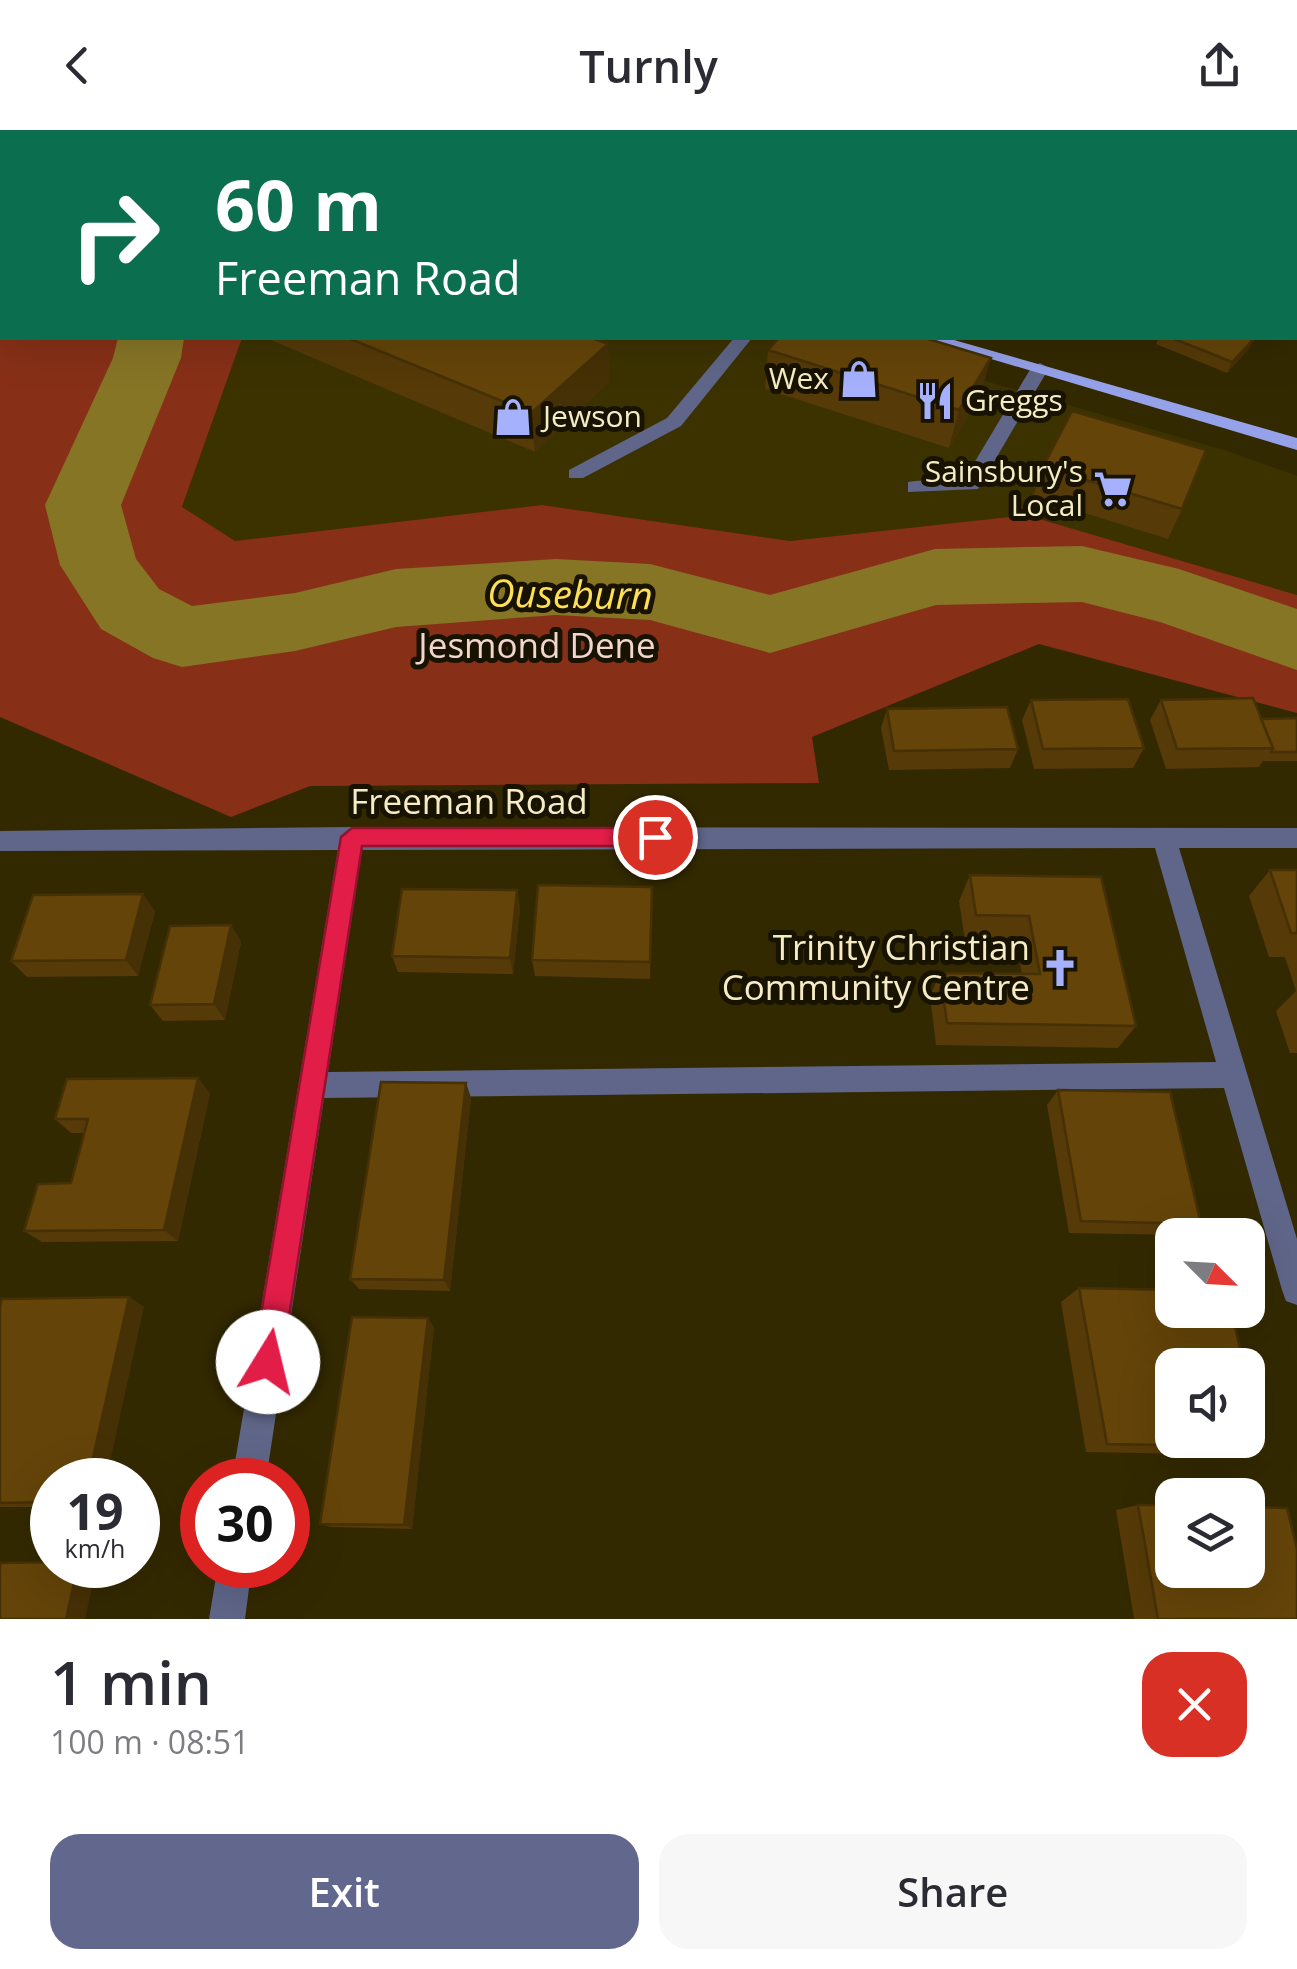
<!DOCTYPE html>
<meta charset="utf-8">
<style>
:root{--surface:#fff;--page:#f7f7f7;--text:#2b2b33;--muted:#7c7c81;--accent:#62678d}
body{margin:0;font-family:"Open Sans",sans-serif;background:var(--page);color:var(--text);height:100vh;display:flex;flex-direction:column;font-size:38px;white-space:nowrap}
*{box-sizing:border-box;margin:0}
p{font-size:32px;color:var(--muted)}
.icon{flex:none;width:55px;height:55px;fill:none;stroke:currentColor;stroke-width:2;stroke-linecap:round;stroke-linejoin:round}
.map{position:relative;height:1489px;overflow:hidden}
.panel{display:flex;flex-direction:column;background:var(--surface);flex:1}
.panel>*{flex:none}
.hud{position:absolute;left:0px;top:0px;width:1298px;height:210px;box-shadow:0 10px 40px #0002;background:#0b6e4f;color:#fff;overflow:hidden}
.needle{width:65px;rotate:114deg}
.controls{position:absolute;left:1155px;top:1088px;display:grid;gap:20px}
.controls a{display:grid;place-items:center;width:110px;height:110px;border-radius:20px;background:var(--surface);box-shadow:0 10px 40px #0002;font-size:50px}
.speed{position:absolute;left:30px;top:1328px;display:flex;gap:20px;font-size:50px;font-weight:700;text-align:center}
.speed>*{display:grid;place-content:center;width:130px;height:130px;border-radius:50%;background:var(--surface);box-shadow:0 10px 40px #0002;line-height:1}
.speed small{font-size:25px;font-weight:400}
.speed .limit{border:15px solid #d22;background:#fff;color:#111}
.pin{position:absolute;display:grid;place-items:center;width:85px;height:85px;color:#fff;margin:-42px;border:5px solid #fff;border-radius:50%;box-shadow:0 2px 10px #0007}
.me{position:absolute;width:110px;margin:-55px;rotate:9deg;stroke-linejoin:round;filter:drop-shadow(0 0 8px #0008)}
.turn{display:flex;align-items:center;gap:35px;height:210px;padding:0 50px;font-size:45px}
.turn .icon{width:130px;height:130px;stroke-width:2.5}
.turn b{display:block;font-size:70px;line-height:85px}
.round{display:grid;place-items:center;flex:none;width:105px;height:105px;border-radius:30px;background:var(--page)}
.summary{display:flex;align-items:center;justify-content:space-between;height:170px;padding:0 50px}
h1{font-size:60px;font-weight:600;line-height:75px}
.cta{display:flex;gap:20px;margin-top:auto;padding:20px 50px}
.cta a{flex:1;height:115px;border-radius:30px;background:var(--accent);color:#fff;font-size:40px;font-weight:600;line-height:115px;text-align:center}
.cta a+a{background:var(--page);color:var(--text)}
header{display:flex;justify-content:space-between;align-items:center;height:130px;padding:0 50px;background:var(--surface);font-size:45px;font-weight:600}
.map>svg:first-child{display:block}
</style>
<header><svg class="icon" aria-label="back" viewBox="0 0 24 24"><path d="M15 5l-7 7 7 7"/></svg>Turnly<svg class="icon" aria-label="share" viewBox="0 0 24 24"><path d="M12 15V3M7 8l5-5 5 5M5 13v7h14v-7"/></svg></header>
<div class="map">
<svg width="1297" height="1489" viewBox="0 0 1297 1489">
<rect width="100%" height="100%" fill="#332900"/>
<path fill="#3c3200" d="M 242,208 L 837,208 L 1227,321 L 1297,346 L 1297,465 L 1026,385 L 790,411 L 542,375 L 235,411 L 182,378 Z"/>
<path fill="#873017" d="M 0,0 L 175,2 L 2,2 L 2,208 L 242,208 L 182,377 L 235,411 L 542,375 L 790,411 L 1026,385 L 1297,465 L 1297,583 L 1039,514 L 812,607 L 819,653 L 310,656 L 231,687 L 0,587 Z"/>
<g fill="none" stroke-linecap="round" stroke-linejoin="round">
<path fill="#877526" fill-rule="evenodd" d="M 0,0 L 29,0 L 31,2 L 2,2 L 2,19 Z
M 118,208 L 184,208 L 181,228 L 121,375 L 136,429 L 159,459 L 192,476 L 295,463 L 396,439 L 556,429 L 650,434 L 770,465 L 935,419 L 1082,416 L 1179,439 L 1297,479 L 1297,540 L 1160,492 L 1082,472 L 936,475 L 770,523 L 650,490 L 556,485 L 396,497 L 295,521 L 182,537 L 153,528 L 101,499 L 60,435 L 45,375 L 113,228 Z"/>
<path fill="#5f6689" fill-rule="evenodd" d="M 734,208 L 752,208 L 681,296 L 583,348 L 569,348 L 569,340 L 667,288 Z
M 1040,233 L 1049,238 L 978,359 L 908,362 L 908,352 L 915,351 L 965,348 L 1031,238 Z
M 352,697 L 1297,698 L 1297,718 L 1179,718 L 1297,1109 L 1297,1175 L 1286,1171 L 1282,1160 L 1224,958 L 324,968 L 266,1350 L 232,1350 L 338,720 L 0,721 L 0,701 ZM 1155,718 L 1216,932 L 328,942 L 362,720 Z
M 218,1435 L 252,1435 L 245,1489 L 209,1489 Z"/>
<path fill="#95a1e9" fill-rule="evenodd" d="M 302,0 L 323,0 L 324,2 L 303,2 Z
M 921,208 L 947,208 L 1297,308 L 1297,320 Z"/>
</g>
<path fill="#563a08" d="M 397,0 L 553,0 L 559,2 L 398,2 Z
M 736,0 L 759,0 L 757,2 Z
M 1247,0 L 1297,0 L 1297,16 L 1295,15 L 1295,2 L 1255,2 Z
M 1295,73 L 1297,74 L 1297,138 L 1295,137 Z
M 266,208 L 592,208 L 608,214 L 609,252 L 535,322 Z
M 1159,208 L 1247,208 L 1253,210 L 1247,221 L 1227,243 L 1156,214 Z
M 768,220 L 980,266 L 949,318 L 765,259 Z
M 1043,337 L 1182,379 L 1168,409 L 1033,367 Z
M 1031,570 L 1144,618 L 1133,638 L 1034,639 L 1022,590 Z
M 1161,570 L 1261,589 L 1297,588 L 1297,631 L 1263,631 L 1259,637 L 1166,639 L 1150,590 Z
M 887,579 L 1018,619 L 1010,638 L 889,640 L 881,598 Z
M 1270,740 L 1297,740 L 1297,923 L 1290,923 L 1276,881 L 1296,861 L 1285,827 L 1269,827 L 1249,766 Z
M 970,745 L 1101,747 L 1136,896 L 1118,918 L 936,915 L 930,866 L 940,843 L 1022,844 L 1016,810 L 965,810 L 959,771 Z
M 652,757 L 650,849 L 535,846 L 532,830 Z
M 517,760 L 520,778 L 513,844 L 398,842 L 392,826 Z
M 155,781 L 138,846 L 27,847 L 11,831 Z
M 231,795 L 241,812 L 225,890 L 163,891 L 150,875 Z
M 466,953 L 471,968 L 450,1161 L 359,1159 L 350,1149 Z
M 1058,960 L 1201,1094 L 1186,1105 L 1069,1103 L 1047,975 Z
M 210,963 L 178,1111 L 42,1112 L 24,1101 L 71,1053 L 85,1003 L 71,1003 L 55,989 Z
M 1079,1158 L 1264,1317 L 1237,1325 L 1086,1322 L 1061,1172 Z
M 129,1167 L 144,1177 L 52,1350 L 52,1377 L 0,1377 L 0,1176 Z
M 434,1197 L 412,1399 L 331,1397 L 320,1394 Z
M 1138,1375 L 1297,1489 L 1134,1489 L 1116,1380 Z"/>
<path fill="#463006" d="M 1253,210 L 1247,221 L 1227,243 L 1232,232 Z
M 608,214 L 609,252 L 535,322 L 531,283 Z
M 991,228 L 980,266 L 949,318 L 959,280 Z
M 517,760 L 520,778 L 513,844 L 510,828 Z
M 143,764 L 155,781 L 138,846 L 126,830 Z
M 231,795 L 241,812 L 225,890 L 214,874 Z
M 198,948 L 210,963 L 178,1111 L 164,1100 Z
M 466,953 L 471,968 L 450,1161 L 444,1150 Z
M 129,1167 L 144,1177 L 106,1350 L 88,1350 Z
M 428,1188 L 434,1197 L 412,1399 L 404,1395 Z
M 78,1435 L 97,1435 L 85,1489 L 66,1489 Z"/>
<path fill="#644409" stroke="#463006" stroke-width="2.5" d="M 457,0 L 553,0 L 559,2 L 465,2 Z
M 1134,0 L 1183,0 L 1182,2 L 1132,2 Z
M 1295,73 L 1297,74 L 1297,103 L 1295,102 Z
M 348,208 L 592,208 L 608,214 L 531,283 Z
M 779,208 L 925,208 L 991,228 L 959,280 L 768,220 Z
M 1172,208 L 1247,208 L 1253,210 L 1232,232 Z
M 1072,281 L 1206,320 L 1182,379 L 1043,337 Z
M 1253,568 L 1273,618 L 1177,619 L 1161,570 Z
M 1128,569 L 1144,618 L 1043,619 L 1031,570 Z
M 1007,577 L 1018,619 L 894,621 L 887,579 Z
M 1297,588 L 1297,622 L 1271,622 L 1273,618 L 1261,589 Z
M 1270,740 L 1297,740 L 1297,803 L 1291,803 Z
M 970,745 L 1101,747 L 1136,896 L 947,893 L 940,843 L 1040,844 L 1029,786 L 976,785 Z
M 538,755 L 652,757 L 650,832 L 532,830 Z
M 402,759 L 517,760 L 510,828 L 392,826 Z
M 143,764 L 126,830 L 11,831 L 33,765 Z
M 231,795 L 214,874 L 150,875 L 170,796 Z
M 198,948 L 164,1100 L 24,1101 L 38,1054 L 71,1053 L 88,989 L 55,989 L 67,949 Z
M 381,952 L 466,953 L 444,1150 L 350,1149 Z
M 1058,960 L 1170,962 L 1201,1094 L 1081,1091 Z
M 1079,1158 L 1172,1160 L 1172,1180 L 1231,1180 L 1244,1235 L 1172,1235 L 1172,1310 L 1248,1310 L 1248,1248 L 1264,1317 L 1107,1314 Z
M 129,1167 L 88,1350 L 52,1350 L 52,1372 L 0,1373 L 0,1176 L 2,1169 Z
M 352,1187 L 428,1188 L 404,1395 L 320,1394 Z
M 1138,1375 L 1172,1375 L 1172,1440 L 1248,1440 L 1248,1377 L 1287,1378 L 1297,1419 L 1297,1489 L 1158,1489 Z
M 52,1432 L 52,1435 L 78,1435 L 66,1489 L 0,1489 L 0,1433 Z"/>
<path fill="#e11d48" stroke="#92132f" stroke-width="2.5" d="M 352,698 L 655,698 L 666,707 L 655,716 L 362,716 L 282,1232 L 278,1242 L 268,1246 L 258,1242 L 253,1232 L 341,707 Z"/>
<defs>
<g id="shop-bare" transform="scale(3)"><path d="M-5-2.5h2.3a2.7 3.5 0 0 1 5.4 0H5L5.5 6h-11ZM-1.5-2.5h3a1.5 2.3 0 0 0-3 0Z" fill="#a5b1fc" stroke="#181200" stroke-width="2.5" paint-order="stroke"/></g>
<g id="restaurant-bare" transform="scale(3)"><path d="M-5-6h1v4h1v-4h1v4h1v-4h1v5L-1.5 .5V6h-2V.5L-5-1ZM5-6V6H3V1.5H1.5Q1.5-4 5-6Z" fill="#a5b1fc" stroke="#181200" stroke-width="2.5" paint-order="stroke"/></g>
<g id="supermarket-bare" transform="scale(3)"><path d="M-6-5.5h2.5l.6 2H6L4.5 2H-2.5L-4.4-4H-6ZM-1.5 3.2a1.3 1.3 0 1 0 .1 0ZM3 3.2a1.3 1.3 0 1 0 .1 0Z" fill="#a5b1fc" stroke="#181200" stroke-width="2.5" paint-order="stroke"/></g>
<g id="church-bare" transform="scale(3)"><path d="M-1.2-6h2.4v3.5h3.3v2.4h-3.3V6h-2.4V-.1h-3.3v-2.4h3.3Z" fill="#a5b1fc" stroke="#181200" stroke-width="2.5" paint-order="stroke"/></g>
</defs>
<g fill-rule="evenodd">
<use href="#shop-bare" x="859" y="249"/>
<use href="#restaurant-bare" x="935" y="271"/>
<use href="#shop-bare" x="513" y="287"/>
<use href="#supermarket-bare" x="1113" y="359"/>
<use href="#church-bare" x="1060" y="838"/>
</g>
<g text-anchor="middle" stroke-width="10" stroke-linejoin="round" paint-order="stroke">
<g font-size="30" fill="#f5ecc6" stroke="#181200" text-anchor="end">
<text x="829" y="259">Wex</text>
<text x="965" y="281" text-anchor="start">Greggs</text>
<text x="543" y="297" text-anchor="start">Jewson</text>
<text x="1083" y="352">Sainsbury's<tspan x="1083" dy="34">Local</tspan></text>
</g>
<g font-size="35" fill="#f0d6cf" stroke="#181200">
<text x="537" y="528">Jesmond Dene</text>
</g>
<g font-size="35" fill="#f5ecc6" stroke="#181200">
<text x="469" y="684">Freeman Road</text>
</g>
<g font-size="35" fill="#f5ecc6" stroke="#181200" text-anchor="end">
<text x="1030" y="830">Trinity Christian<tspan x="1030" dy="40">Community Centre</tspan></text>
</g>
<g font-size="38" font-style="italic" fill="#fee058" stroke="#181200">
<text transform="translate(570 465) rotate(1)" y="13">Ouseburn</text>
</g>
</g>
</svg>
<div class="controls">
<a><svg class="needle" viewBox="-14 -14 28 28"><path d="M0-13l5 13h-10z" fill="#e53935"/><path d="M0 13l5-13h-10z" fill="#7c7c81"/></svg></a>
<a><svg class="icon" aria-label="sound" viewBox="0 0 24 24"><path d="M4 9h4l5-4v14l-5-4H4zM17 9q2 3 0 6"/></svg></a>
<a><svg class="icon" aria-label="layers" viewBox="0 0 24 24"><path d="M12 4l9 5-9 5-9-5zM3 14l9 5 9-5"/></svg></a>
</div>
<div class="speed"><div>19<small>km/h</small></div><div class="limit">30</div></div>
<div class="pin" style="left:655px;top:707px;background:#d93025"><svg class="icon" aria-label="arrive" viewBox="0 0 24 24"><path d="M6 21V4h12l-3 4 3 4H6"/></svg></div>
<svg class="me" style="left:268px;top:1232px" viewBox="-20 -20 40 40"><circle r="19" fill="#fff"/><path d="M0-13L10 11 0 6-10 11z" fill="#e11d48"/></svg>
<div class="hud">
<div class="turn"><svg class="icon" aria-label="right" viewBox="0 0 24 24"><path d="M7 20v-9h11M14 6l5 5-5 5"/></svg><div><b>60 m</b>Freeman Road</div></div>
</div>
</div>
<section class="panel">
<div class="summary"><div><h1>1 min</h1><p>100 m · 08:51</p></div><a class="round" style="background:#d93025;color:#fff"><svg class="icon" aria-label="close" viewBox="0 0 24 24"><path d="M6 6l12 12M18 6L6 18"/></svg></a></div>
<div class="cta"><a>Exit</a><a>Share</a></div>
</section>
